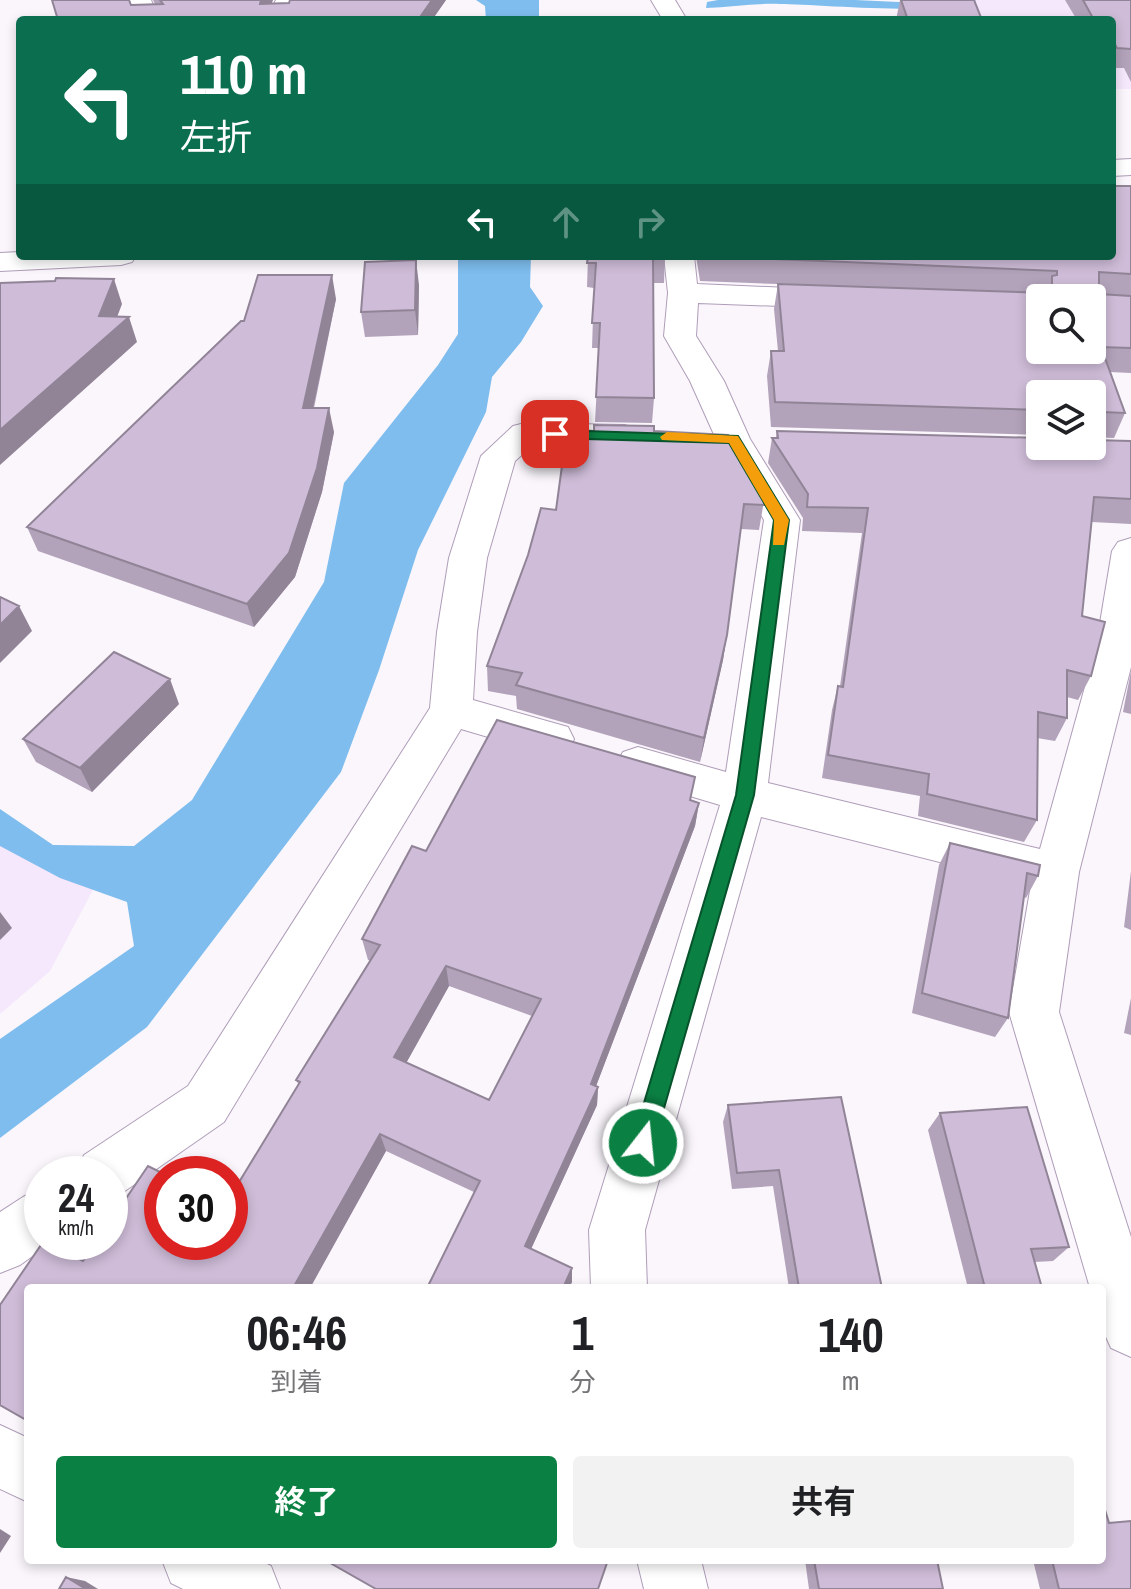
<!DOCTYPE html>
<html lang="ja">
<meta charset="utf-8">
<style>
:root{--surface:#fff;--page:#f2f2f2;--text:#202124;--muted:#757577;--accent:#0b8043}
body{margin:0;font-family:"Archivo Narrow","Noto Sans JP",sans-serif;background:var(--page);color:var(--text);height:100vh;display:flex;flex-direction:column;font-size:30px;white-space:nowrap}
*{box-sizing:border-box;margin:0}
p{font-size:26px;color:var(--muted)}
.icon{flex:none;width:44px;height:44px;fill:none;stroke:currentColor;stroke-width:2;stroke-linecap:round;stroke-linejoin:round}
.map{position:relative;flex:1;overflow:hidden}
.details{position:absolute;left:24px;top:1284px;width:1082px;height:280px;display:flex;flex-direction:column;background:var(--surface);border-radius:8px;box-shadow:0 4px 12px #0003}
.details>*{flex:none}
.guide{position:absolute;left:16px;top:16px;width:1100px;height:244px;border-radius:8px;box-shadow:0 4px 12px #0003;background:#0b6e4f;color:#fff;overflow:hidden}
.fabs{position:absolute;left:1026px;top:284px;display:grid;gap:16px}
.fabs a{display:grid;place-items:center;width:80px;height:80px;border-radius:8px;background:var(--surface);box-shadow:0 4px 12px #0003;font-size:40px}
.speed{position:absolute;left:24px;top:1156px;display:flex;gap:16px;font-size:40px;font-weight:700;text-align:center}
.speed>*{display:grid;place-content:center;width:104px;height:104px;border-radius:50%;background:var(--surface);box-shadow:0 4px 12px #0003;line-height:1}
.speed small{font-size:20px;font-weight:400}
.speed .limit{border:12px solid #d22;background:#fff;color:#111}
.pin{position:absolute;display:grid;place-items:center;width:68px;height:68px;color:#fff;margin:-34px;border-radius:16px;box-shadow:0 4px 12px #0006}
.me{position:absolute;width:88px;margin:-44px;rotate:16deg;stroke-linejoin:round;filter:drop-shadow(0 0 6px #0008)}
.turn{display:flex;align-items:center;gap:28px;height:168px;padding:0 32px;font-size:36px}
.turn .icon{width:104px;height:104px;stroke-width:2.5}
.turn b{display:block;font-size:56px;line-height:68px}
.lanes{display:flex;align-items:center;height:76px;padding:0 32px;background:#0003;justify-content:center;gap:40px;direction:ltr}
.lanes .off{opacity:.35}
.eta{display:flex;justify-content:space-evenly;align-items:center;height:136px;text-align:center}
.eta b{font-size:48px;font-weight:700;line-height:56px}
.button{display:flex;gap:16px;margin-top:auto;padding:16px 32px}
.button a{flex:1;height:92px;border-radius:8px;background:var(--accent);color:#fff;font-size:32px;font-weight:700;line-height:92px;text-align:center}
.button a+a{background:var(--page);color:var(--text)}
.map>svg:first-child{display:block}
</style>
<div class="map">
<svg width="1131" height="1589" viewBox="0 0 1131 1589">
<rect width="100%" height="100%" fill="#faf6fc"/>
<path fill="#f5e7fc" d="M 966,0 L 1131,0 L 1131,89 L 1112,89 L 1112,20 L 939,20 Z
M 0,837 L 105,867 L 50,971 L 0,1014 Z"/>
<path fill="#7ebdee" d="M 476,0 L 539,0 L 539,20 L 486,20 L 485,6 Z
M 718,0 L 855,0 L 942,4 L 955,0 L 976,0 C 955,17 815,4 780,4 C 756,3 731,7 706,8 L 707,2 Z
M 458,256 L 531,256 L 530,287 L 543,306 L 521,342 L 492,377 L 486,412 L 418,550 L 379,670 L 341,772 L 147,1027 L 0,1138 L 0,1039 L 134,946 L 127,902 L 60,878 L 0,846 L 0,809 L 53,845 L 134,846 L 192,800 L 324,582 L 344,483 L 438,365 L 458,334 Z"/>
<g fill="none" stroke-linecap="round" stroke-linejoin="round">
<g stroke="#af9db8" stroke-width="2">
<path id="minor" d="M 127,0 L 151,0 L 157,14 L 165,20 L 136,20 Z
M 276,0 L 300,0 L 289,20 L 265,20 Z
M 651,0 L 675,0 L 687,20 L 663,20 Z
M 664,256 L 694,256 L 697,284 L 834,290 L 845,292 L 850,299 L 845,306 L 834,308 L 698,303 L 696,336 L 724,381 L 750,439 L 800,520 L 768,783 L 1040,849 L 1096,647 L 1112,551 L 1118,542 L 1131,538 L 1131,667 L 1079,872 L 1059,1012 L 1131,1237 L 1131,1357 L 1111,1348 L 1102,1328 L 1102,1288 L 1090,1288 L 1009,1012 L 1031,885 L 761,817 L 645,1230 L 647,1288 L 591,1288 L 589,1230 L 720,805 L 623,776 L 616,764 L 623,752 L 638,747 L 726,772 L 764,520 L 716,439 L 690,381 L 664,336 L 668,293 Z
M 525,423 L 624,425 L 636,428 L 641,436 L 636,444 L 624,447 L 533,445 L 515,461 L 487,558 L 477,632 L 473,700 L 568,727 L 574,739 L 568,751 L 553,756 L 461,729 L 224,1122 L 122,1193 L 110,1198 L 110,1174 L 76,1174 L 84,1155 L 188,1086 L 430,708 L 437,632 L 449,558 L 481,456 L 513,426 Z
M 42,1188 L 42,1242 L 52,1242 L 20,1265 L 0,1273 L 0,1212 L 23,1197 Z
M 0,1425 L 28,1438 L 28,1502 L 0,1489 Z
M 162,1560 L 259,1560 L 271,1566 L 280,1589 L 183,1589 L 171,1583 Z
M 637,1560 L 701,1560 L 708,1589 L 644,1589 Z"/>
</g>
<g stroke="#af9db8" stroke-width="2">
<path id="tertiary" d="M 1131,159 L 1131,175 L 1112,176 L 1112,160 Z
M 20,252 L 20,256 L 136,256 L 132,262 L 121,265 L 0,271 L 0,253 Z"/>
</g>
<use href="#minor" fill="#fff" fill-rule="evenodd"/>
<use href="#tertiary" fill="#fff" fill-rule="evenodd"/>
</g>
<path fill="#b2a2ba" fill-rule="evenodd" d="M 153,0 L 273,0 L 271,4 L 446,0 L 432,20 L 58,20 L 131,5 L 155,4 Z
M 900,0 L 974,0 L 982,20 L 896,20 Z
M 1065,0 L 1131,0 L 1131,82 L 1124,68 L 1112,68 L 1112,20 L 1077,20 Z
M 1131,186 L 1131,373 L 1110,372 L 1125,413 L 1114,438 L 1092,437 L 1092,394 L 1040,394 L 1040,435 L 771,427 L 767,376 L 771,351 L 778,351 L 774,309 L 778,284 L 700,281 L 696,256 L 1112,256 Z
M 588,256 L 665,256 L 664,283 L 653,283 L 654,398 L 652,423 L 595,422 L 599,348 L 592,348 L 594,288 L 587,287 Z
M 419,285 L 418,335 L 365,337 L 361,312 Z
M 336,299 L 314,408 L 334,432 L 322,492 L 295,577 L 254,627 L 38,551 L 27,527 L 244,321 Z
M 594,431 L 654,431 L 765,495 L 759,530 L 741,529 L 723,660 L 700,762 L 517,709 L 516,696 L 488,691 L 487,666 L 556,510 Z
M 777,431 L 1131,441 L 1131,524 L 1092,522 L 1082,616 L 1091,676 L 1078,700 L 1067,697 L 1067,718 L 1055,741 L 1037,738 L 1037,820 L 1024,842 L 918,816 L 920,796 L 822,778 L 832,710 L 838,686 L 840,686 L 862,533 L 802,531 L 803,518 L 768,463 L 772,438 L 776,438 Z
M 1131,671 L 1131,714 L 1123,712 Z
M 179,704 L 92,792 L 36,762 L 23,739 Z
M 692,801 L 699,803 L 695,826 L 596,1086 L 598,1087 L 597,1105 L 531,1249 L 572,1282 L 569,1288 L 474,1192 L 386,1151 L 310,1288 L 28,1288 L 83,1261 L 230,1242 L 299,1085 L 296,1080 L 371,961 L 368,960 L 362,939 L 426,851 ZM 449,986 L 532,1016 L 489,1100 L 406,1063 Z
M 950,843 L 1038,876 L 1026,898 L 1024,897 L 1008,1018 L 995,1037 L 912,1013 L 939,865 Z
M 1131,871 L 1131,930 L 1124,927 Z
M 1131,998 L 1131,1035 L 1124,1033 Z
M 728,1105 L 882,1288 L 789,1288 L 773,1186 L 732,1189 L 723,1122 Z
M 940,1113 L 1069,1247 L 1053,1261 L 1034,1262 L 1042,1288 L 968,1288 L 928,1130 Z
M 1109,1523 L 1131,1589 L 1040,1589 L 1033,1560 L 1102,1560 Z
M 805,1560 L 937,1560 L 943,1589 L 809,1589 Z"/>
<path fill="#918497" d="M 261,0 L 273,0 L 264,20 L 260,4 Z
M 432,0 L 446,0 L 432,20 L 418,20 Z
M 416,260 L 419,285 L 418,335 L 415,310 Z
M 332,275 L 336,299 L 308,432 L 303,408 Z
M 114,279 L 122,304 L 111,333 L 129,317 L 137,342 L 0,465 L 0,430 L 99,316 Z
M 329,408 L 334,432 L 322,492 L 295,577 L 254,627 L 247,604 Z
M 19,606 L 32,631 L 0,663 L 0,625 Z
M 727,635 L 723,660 L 700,762 L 704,738 Z
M 170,679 L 179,704 L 92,792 L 80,768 Z
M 699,803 L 695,826 L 590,1102 L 591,1084 Z
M 0,912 L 12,928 L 0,940 Z
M 446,966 L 449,986 L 399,1076 L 394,1057 Z
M 598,1087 L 597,1105 L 526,1260 L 525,1246 Z
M 380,1134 L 386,1151 L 310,1288 L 293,1288 Z
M 572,1268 L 572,1282 L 569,1288 L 563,1288 Z
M 0,1529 L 11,1536 L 0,1553 Z
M 66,1577 L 85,1581 L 98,1589 L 86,1589 Z"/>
<path fill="#cfbcd8" stroke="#918497" stroke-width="2" fill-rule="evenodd" d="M 52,0 L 129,0 L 131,5 L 163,4 L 160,0 L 261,0 L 260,4 L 289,3 L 290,0 L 432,0 L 418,20 L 58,20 Z
M 901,0 L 974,0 L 982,20 L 908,20 Z
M 1083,0 L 1131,0 L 1131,49 L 1117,48 L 1112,39 L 1112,20 L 1094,20 Z
M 1112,186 L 1131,186 L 1131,274 L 1099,272 L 1099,294 L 1131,296 L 1131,348 L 1101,347 L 1125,413 L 1103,412 L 1100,418 L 1092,418 L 1092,394 L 1040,394 L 1040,410 L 775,402 L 771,351 L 784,351 L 778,284 L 1049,293 L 1052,290 L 1052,276 L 1057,275 L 1057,271 L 702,256 L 1112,256 ZM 1040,298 L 1092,298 L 1092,350 L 1040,350 Z
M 588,256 L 665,256 L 666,258 L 653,258 L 654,398 L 596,397 L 600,323 L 592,323 L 596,263 L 587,263 Z
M 416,260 L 415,310 L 361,312 L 365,262 Z
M 258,275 L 332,275 L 303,408 L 329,408 L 317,468 L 289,553 L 247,604 L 27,527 L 241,321 L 244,321 Z
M 56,278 L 114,279 L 99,316 L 129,317 L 0,430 L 0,283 L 55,281 Z
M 594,425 L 654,426 L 654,431 L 728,435 L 765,495 L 764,505 L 744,504 L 727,635 L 704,738 L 516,685 L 522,673 L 487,666 L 528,555 L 541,508 L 556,510 L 567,429 L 594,431 Z
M 777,431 L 1040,438 L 1040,446 L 1092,446 L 1092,440 L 1131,441 L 1131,499 L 1094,497 L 1082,616 L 1105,622 L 1091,676 L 1067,670 L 1067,718 L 1038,712 L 1037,820 L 927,794 L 929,774 L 828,755 L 838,686 L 843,687 L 868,508 L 807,507 L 808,494 L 772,438 L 778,438 Z
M 0,597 L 19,606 L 0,625 Z
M 114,652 L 170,679 L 80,768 L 23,739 Z
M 497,720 L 695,777 L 690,800 L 699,803 L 591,1084 L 598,1087 L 525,1246 L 572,1268 L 563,1288 L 427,1288 L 480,1181 L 380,1134 L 293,1288 L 28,1288 L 28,1421 L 0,1405 L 0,1305 L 43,1242 L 46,1242 L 83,1261 L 96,1242 L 110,1242 L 110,1222 L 148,1166 L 164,1174 L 162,1174 L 162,1242 L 230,1242 L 230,1197 L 300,1082 L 296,1080 L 380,945 L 362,939 L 412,846 L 426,851 ZM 446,966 L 541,999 L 489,1100 L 394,1057 Z
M 950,843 L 1040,865 L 1038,876 L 1027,873 L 1008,1018 L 922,993 Z
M 841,1097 L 882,1288 L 799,1288 L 779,1170 L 737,1173 L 728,1105 Z
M 1027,1107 L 1069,1247 L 1031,1249 L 1042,1288 L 985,1288 L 940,1113 Z
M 1102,1500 L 1109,1523 L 1131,1521 L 1131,1589 L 1059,1589 L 1052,1560 L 1102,1560 Z
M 325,1560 L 608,1560 L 598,1589 L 376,1589 Z
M 814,1560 L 937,1560 L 943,1589 L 819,1589 Z
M 66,1577 L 86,1589 L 59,1589 Z"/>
<path fill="#0b8043" stroke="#07532c" stroke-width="2" d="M 555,430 L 738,436 L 789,520 L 754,795 L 654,1143 L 651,1150 L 643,1153 L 635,1150 L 632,1143 L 736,795 L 774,520 L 729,443 L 550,438 L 547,434 Z"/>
<path fill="#f59e0b" d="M 667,432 L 738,436 L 789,520 L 784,545 L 773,545 L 774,520 L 729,443 L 662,440 L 660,437 Z"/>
</svg>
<div class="fabs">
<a><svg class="icon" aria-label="search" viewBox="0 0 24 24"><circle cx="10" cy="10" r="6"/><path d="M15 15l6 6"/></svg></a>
<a><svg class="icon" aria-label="layers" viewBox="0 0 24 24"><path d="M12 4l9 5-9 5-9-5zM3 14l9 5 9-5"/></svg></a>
</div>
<div class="speed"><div>24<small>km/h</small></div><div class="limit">30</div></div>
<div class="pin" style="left:555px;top:434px;background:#d93025"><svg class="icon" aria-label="arrive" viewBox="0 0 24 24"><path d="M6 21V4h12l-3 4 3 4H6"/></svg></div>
<svg class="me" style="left:643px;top:1143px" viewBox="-20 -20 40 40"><circle r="17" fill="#0b8043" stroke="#fff" stroke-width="3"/><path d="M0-11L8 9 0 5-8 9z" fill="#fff"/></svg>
<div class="guide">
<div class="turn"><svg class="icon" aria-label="left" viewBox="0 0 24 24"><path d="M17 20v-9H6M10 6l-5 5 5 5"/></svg><div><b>110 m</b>左折</div></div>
<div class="lanes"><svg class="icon" aria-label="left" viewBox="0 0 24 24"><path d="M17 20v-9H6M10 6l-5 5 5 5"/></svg><svg class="icon off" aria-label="ahead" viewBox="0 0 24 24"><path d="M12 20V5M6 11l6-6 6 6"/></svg><svg class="icon off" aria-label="right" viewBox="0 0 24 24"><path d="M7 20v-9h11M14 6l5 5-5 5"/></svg></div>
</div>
<section class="details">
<div class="eta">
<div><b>06:46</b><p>到着</p></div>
<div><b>1</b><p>分</p></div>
<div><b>140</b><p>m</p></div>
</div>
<div class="button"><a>終了</a><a>共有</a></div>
</section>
</div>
